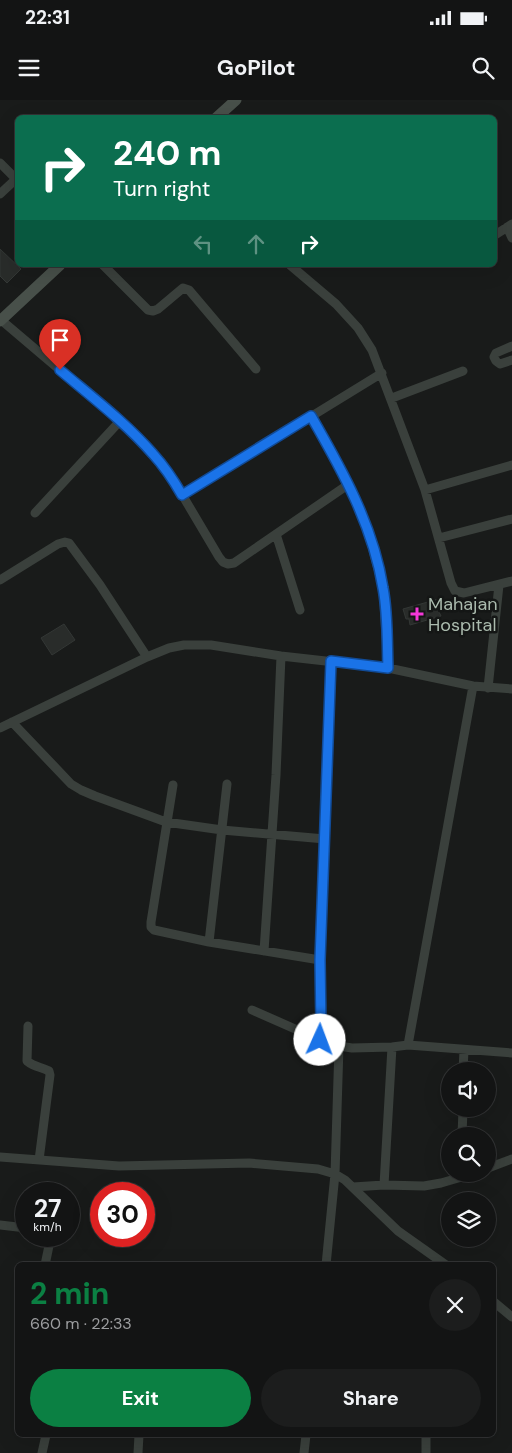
<!DOCTYPE html>
<meta charset="utf-8">
<style>
:root{--surface:#131414;--page:#1c1d1d;--text:#f1f3f6;--muted:#9d9ea0;--line:#323334;--accent:#0b8043}
body{margin:0;font-family:"DM Sans",sans-serif;background:var(--page);color:var(--text);height:100vh;display:flex;flex-direction:column;font-size:19px;white-space:nowrap}
*{box-sizing:border-box;margin:0}
p{font-size:16px;color:var(--muted)}
.icon{flex:none;width:28px;height:28px;fill:none;stroke:currentColor;stroke-width:2;stroke-linecap:round;stroke-linejoin:round}
.map{position:relative;flex:1;overflow:hidden}
.sheet{position:absolute;left:15px;top:1162px;width:481px;height:175px;display:flex;flex-direction:column;background:var(--surface);border-radius:8px;box-shadow:0 5px 20px #0002,0 0 0 1px var(--line)}
.sheet>*{flex:none}
.guide{position:absolute;left:15px;top:15px;width:482px;height:152px;border-radius:8px;box-shadow:0 5px 20px #0002,0 0 0 1px var(--line);background:#0b6e4f;color:#fff;overflow:hidden}
.tools{position:absolute;left:441px;top:962px;display:grid;gap:10px}
.tools a{display:grid;place-items:center;width:55px;height:55px;border-radius:50%;background:var(--surface);box-shadow:0 5px 20px #0002,0 0 0 1px var(--line);font-size:25px}
.speed{position:absolute;left:15px;top:1082px;display:flex;gap:10px;font-size:25px;font-weight:700;text-align:center}
.speed>*{display:grid;place-content:center;width:65px;height:65px;border-radius:50%;background:var(--surface);box-shadow:0 5px 20px #0002,0 0 0 1px var(--line);line-height:1}
.speed small{font-size:12px;font-weight:400}
.speed .limit{border:8px solid #d22;background:#fff;color:#111}
.pin{position:absolute;display:grid;place-items:center;width:42px;height:42px;color:#fff;margin:-51px -21px;border-radius:50% 50% 50% 0;rotate:-45deg;box-shadow:0 0 5px #0007}
.pin .icon{rotate:45deg}
.me{position:absolute;width:55px;margin:-28px;rotate:2deg;stroke-linejoin:round;filter:drop-shadow(0 0 4px #0008)}
.turn{display:flex;align-items:center;gap:18px;height:105px;padding:0 15px;font-size:22px}
.turn .icon{width:65px;height:65px;stroke-width:2.5}
.turn b{display:block;font-size:35px;line-height:42px}
.lanes{display:flex;align-items:center;height:48px;padding:0 15px;background:#0003;justify-content:center;gap:25px;direction:ltr}
.lanes .off{opacity:.35}
.round{display:grid;place-items:center;flex:none;width:52px;height:52px;border-radius:26px;background:var(--page)}
.headline{display:flex;align-items:center;justify-content:space-between;height:85px;padding:0 15px}
h1{font-size:30px;font-weight:700;line-height:38px;color:var(--accent)}
.primary-button{display:flex;gap:10px;margin-top:auto;padding:10px 15px}
.primary-button a{flex:1;height:58px;border-radius:30px;background:var(--accent);color:#fff;font-size:20px;font-weight:700;line-height:58px;text-align:center}
.primary-button a+a{background:var(--page);color:var(--text)}
.status{display:flex;justify-content:space-between;align-items:center;height:35px;padding:0 25px;background:var(--surface);direction:ltr}
.status svg{height:14px;fill:currentColor}
header{display:flex;justify-content:space-between;align-items:center;height:65px;padding:0 15px;background:var(--surface);font-size:22px;font-weight:700}
.map>svg:first-child{display:block}
</style>
<div class="status"><b>22:31</b><svg viewBox="0 0 49 12"><path d="M0 12V9h3v3zM5 12V6h3v6zM10 12V3h3v9zM15 12V0h3v12zM26 1h20v11H26zM47 4h2v5h-2z"/></svg></div>
<header><svg class="icon" aria-label="menu" viewBox="0 0 24 24"><path d="M4 6h16M4 12h16M4 18h16"/></svg>GoPilot<svg class="icon" aria-label="search" viewBox="0 0 24 24"><circle cx="10" cy="10" r="6"/><path d="M15 15l6 6"/></svg></header>
<div class="map">
<svg width="512" height="1353" viewBox="0 0 512 1353">
<rect width="100%" height="100%" fill="#191b1a"/>
<path fill="#292c2a" stroke="#333735" d="M 0,149 L 21,169 L 7,183 L 0,176 Z
M 442,498 L 445,510 L 439,512 L 441,516 L 410,525 L 409,519 L 406,519 L 403,509 Z
M 64,524 L 75,540 L 52,555 L 41,538 Z"/>
<g fill="none" stroke-linecap="round" stroke-linejoin="round">
<path stroke="#3a403c" stroke-width="9" d="M 0,63 L 18,81
M 0,94 L 16,79
M 507,127 L 512,138
M 495,135 L 512,124
M 103,165 L 148,210 L 153,211 L 158,209 L 183,188 L 189,190 L 256,269
M 290,165 L 336,204 L 358,228 L 372,250 L 425,390 L 451,483 L 455,491 L 464,493 L 512,481
M 1,220 L 120,321 L 153,353 L 174,381 L 219,457 L 223,462 L 228,464 L 234,463 L 349,384
M 512,246 L 496,253 L 494,257 L 496,261 L 500,264 L 512,260
M 392,298 L 463,271
M 311,316 L 349,384 L 361,411 L 369,435 L 383,488 L 388,568
M 425,390 L 512,365
M 183,395 L 382,273
M 35,413 L 120,321
M 276,434 L 300,510
M 439,438 L 512,419
M 0,480 L 58,444 L 65,442 L 69,443 L 100,485 L 147,557
M 488,588 L 499,485
M 12,622 L 71,684 L 81,690 L 95,696 L 166,722 L 222,730 L 325,739
M 0,628 L 147,557 L 169,548 L 184,545 L 211,545 L 281,556 L 388,568 L 473,586 L 512,589
M 173,685 L 151,822 L 151,827 L 154,830 L 209,842 L 320,860
M 209,842 L 227,684
M 264,851 L 276,675 L 281,556
M 252,910 L 320,940 L 339,946 L 352,948 L 392,947 L 408,945 L 512,953
M 28,926 L 27,961 C 34,967 42,967 49,971 L 50,975 L 39,1060
M 320,940 L 320,860 L 331,561
M 408,945 L 473,586
M 463,971 L 464,950
M 462,1036 L 463,1009
M 0,1057 L 119,1066 L 249,1063 L 318,1069 L 335,1074 L 345,1080 L 398,1131 L 446,1165
M 488,1068 L 512,1059
M 384,1085 L 392,947
M 353,1087 L 384,1085 L 424,1086 L 441,1083 L 472,1074
M 0,1125 L 26,1128
M 69,1132 L 70,1132
M 45,1165 L 51,1136
M 326,1165 L 335,1074 L 339,946
M 494,1202 L 512,1217
M 426,1335 L 426,1353
M 42,1353 L 46,1335
M 138,1353 L 139,1335
M 304,1353 L 306,1335"/>
<path stroke="#48504a" stroke-width="11" d="M 216,18 L 236,0
M 0,221 L 60,165"/>
</g>
<g fill="none" stroke-linecap="round" stroke-linejoin="round">
<g stroke="#114b97" stroke-width="12">
<path id="route" d="M 60,270 C 92,297 126,323 153,354 C 164,366 174,381 182,395 L 311,316 C 342,370 373,425 383,488 C 388,514 387,542 388,568 L 331,561 L 320,860 L 321,926 L 320,940"/>
</g>
<use href="#route" stroke="#1a73e8" stroke-width="9"/>
</g>
<path fill="#f438d8" stroke="#141615" stroke-width="2" d="M414.5 506.5h5v5h5v5h-5v5h-5v-5h-5v-5h5z"/>
<g text-anchor="middle" stroke-width="5" stroke-linejoin="round" paint-order="stroke">
<g font-size="18" fill="#abbbae" stroke="#141615" text-anchor="start">
<text x="428" y="510">Mahajan<tspan x="428" dy="21">Hospital</tspan></text>
</g>
</g>
</svg>
<div class="tools">
<a><svg class="icon" aria-label="sound" viewBox="0 0 24 24"><path d="M4 9h4l5-4v14l-5-4H4zM17 9q2 3 0 6"/></svg></a>
<a><svg class="icon" aria-label="search" viewBox="0 0 24 24"><circle cx="10" cy="10" r="6"/><path d="M15 15l6 6"/></svg></a>
<a><svg class="icon" aria-label="layers" viewBox="0 0 24 24"><path d="M12 4l9 5-9 5-9-5zM3 14l9 5 9-5"/></svg></a>
</div>
<div class="speed"><div>27<small>km/h</small></div><div class="limit">30</div></div>
<div class="pin" style="left:60px;top:270px;background:#d93025"><svg class="icon" aria-label="arrive" viewBox="0 0 24 24"><path d="M6 21V4h12l-3 4 3 4H6"/></svg></div>
<svg class="me" style="left:320px;top:940px" viewBox="-20 -20 40 40"><circle r="19" fill="#fff"/><path d="M0-13L10 11 0 6-10 11z" fill="#1a73e8"/></svg>
<div class="guide">
<div class="turn"><svg class="icon" aria-label="right" viewBox="0 0 24 24"><path d="M7 20v-9h11M14 6l5 5-5 5"/></svg><div><b>240 m</b>Turn right</div></div>
<div class="lanes"><svg class="icon off" aria-label="left" viewBox="0 0 24 24"><path d="M17 20v-9H6M10 6l-5 5 5 5"/></svg><svg class="icon off" aria-label="ahead" viewBox="0 0 24 24"><path d="M12 20V5M6 11l6-6 6 6"/></svg><svg class="icon" aria-label="right" viewBox="0 0 24 24"><path d="M7 20v-9h11M14 6l5 5-5 5"/></svg></div>
</div>
<section class="sheet">
<div class="headline"><div><h1>2 min</h1><p>660 m · 22:33</p></div><a class="round"><svg class="icon" aria-label="close" viewBox="0 0 24 24"><path d="M6 6l12 12M18 6L6 18"/></svg></a></div>
<div class="primary-button"><a>Exit</a><a>Share</a></div>
</section>
</div>
